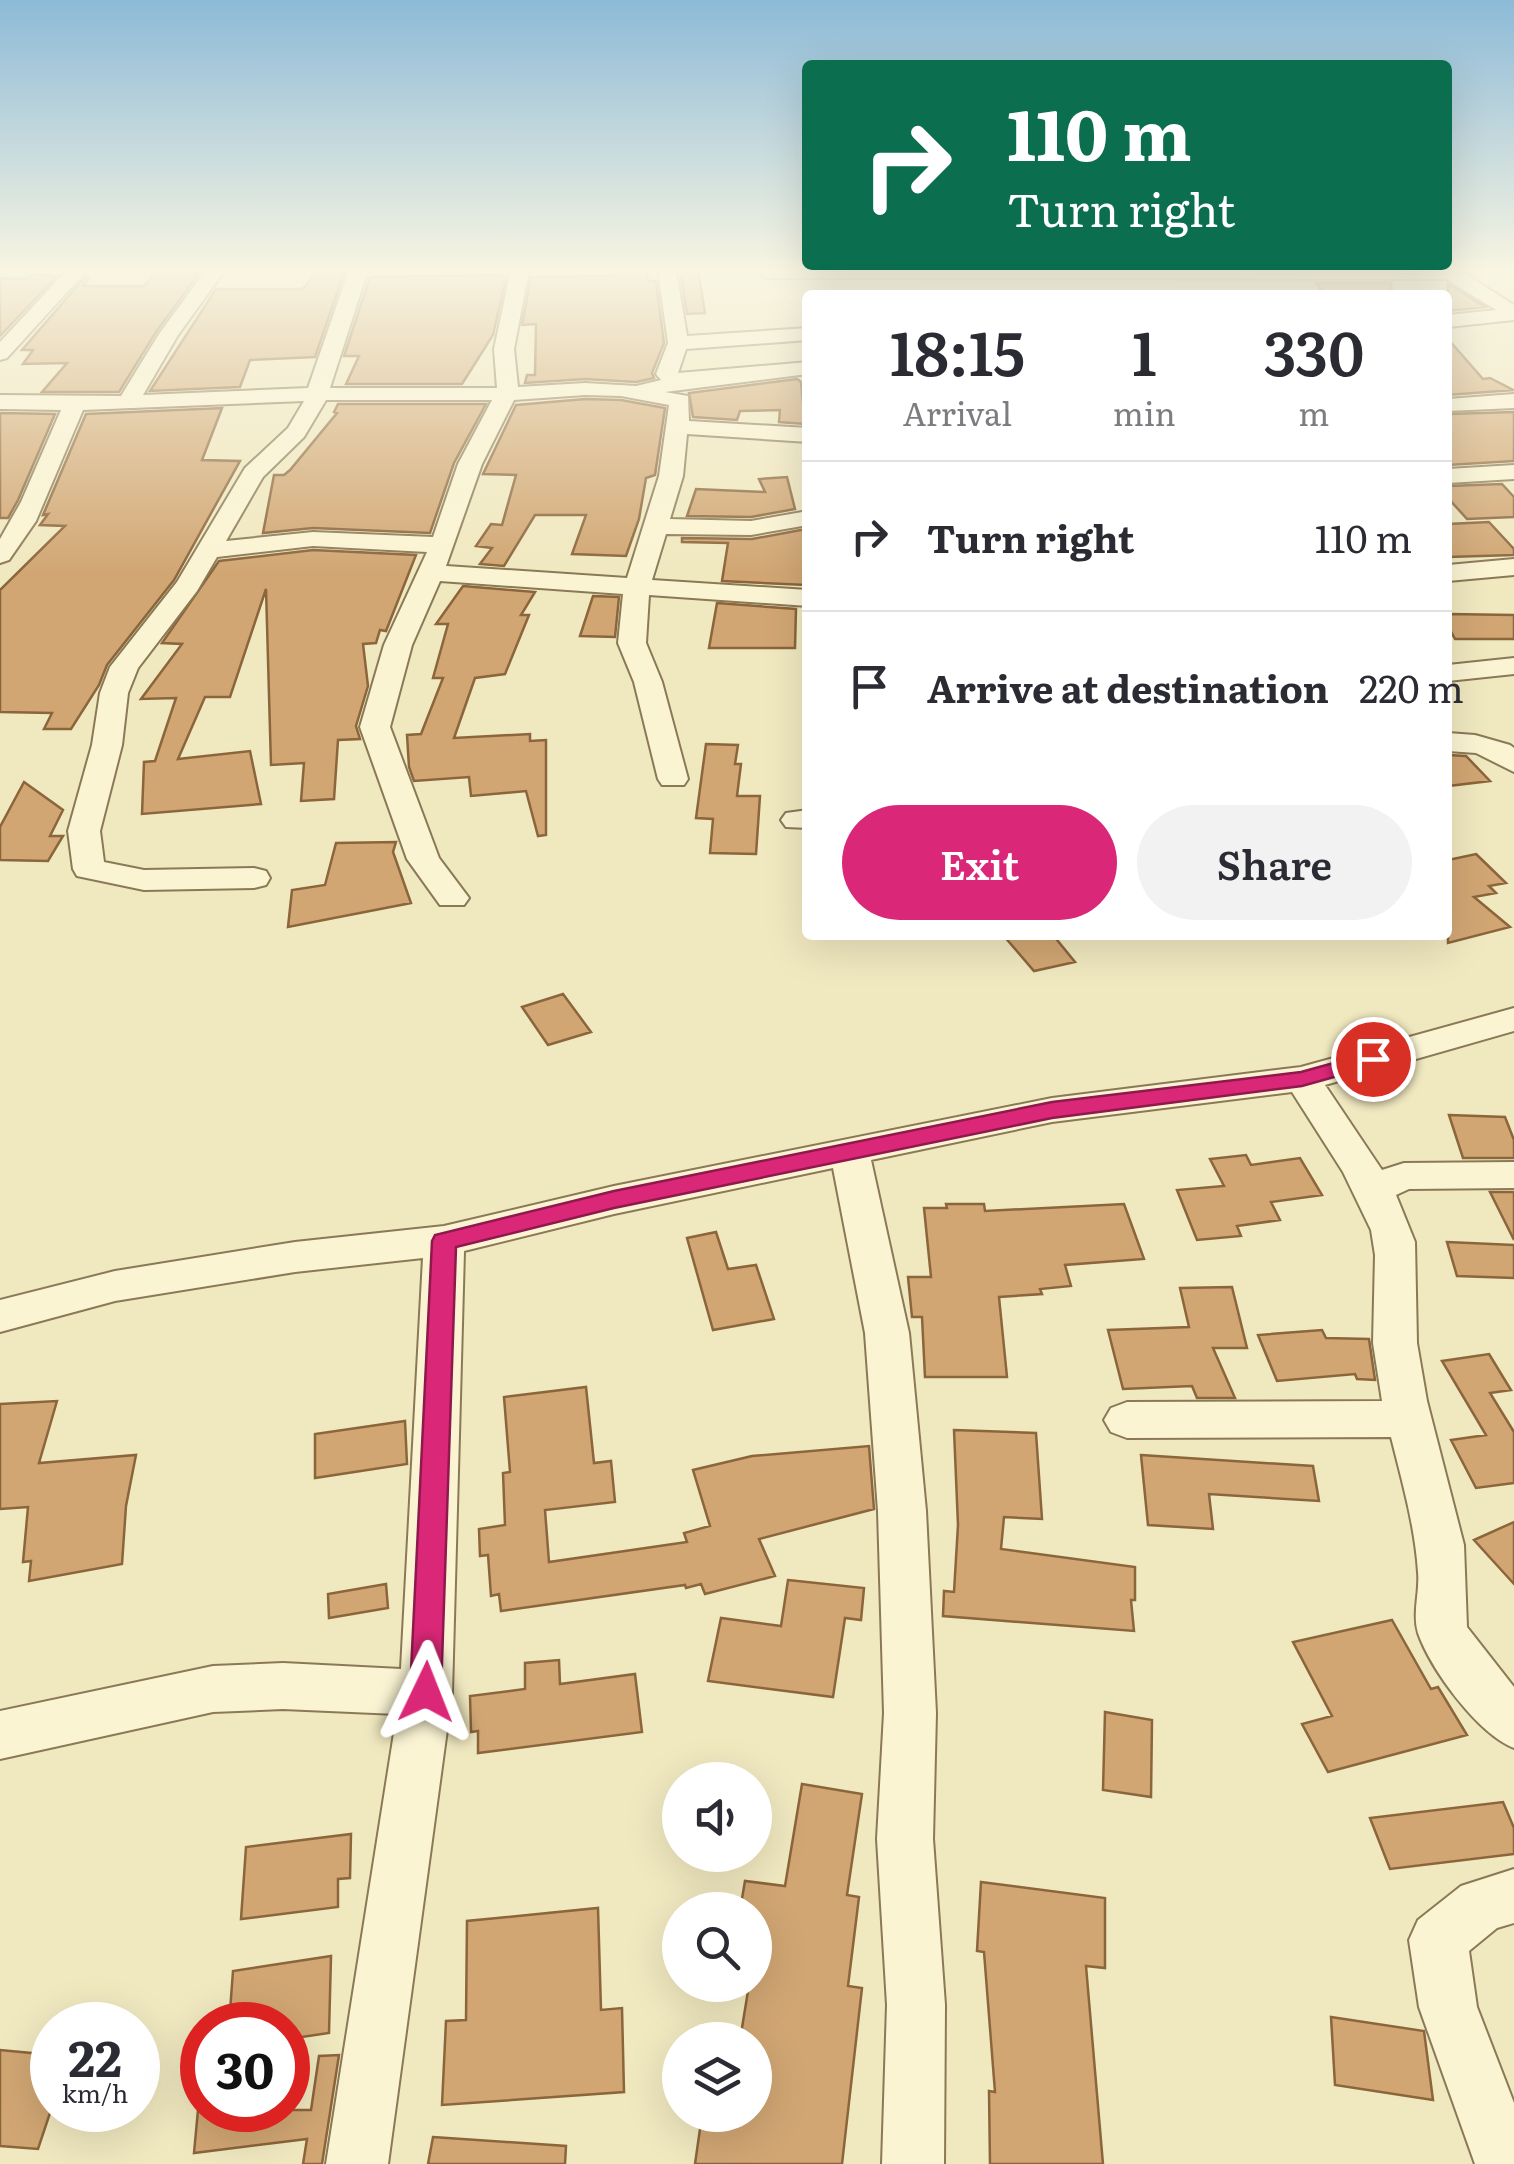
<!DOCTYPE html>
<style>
:root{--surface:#fff;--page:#f2f2f3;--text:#2b2b33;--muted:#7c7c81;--line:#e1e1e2;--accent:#db2777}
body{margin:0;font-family:Literata,serif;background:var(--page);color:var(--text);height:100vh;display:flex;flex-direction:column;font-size:38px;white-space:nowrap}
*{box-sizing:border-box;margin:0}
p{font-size:32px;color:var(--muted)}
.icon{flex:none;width:55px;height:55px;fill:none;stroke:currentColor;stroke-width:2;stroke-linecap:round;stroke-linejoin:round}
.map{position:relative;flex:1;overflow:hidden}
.details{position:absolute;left:802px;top:290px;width:650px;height:650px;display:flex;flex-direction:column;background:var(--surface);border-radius:10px;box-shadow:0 10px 40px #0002}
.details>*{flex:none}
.banner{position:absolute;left:802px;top:60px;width:650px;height:210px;border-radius:10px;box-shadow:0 10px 40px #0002;background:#0b6e4f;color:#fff;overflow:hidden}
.tools{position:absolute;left:662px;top:1762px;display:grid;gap:20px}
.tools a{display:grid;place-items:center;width:110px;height:110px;border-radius:50%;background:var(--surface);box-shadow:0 10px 40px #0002;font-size:50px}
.speed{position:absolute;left:30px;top:2002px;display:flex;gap:20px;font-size:50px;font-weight:700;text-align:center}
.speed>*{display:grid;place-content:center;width:130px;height:130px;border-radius:50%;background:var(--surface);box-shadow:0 10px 40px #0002;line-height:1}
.speed small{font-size:25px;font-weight:400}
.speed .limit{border:15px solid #d22;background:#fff;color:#111}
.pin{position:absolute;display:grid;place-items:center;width:85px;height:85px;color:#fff;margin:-42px;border:5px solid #fff;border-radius:50%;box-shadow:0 2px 10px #0007}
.me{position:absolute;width:110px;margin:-55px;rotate:2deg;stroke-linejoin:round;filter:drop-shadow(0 0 8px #0008)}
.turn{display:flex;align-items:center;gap:35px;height:210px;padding:0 40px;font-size:45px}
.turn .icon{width:130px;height:130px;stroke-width:2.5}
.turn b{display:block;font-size:70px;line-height:85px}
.eta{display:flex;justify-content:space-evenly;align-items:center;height:170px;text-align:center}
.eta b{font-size:60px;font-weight:600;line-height:70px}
.cta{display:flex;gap:20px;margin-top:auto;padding:20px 40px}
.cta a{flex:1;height:115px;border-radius:60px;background:var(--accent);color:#fff;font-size:40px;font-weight:600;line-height:115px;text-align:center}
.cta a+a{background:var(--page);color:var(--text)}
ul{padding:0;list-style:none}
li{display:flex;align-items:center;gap:30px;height:150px;padding:0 40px;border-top:2px solid var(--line)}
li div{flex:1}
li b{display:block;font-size:38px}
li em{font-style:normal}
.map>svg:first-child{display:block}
</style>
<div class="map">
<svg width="1514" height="2164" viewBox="0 0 1514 2164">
<rect width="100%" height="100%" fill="#f0e8bf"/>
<path fill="#d1a673" stroke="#8b653b" stroke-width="2.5" d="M 614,270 L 646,270 L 648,281 L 656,281 L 664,343 L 652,373 L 654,378 L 636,382 L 585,379 L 525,383 L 527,375 L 535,375 L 536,324 L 522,325 L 531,277 L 615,276 Z
M 686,270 L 698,270 L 705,313 L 687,314 L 681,277 Z
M 156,272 L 200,272 L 156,332 L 119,392 L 42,392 L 67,363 L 23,364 L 33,350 L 22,350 L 85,277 L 89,278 L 83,286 L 144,286 Z
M 315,273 L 344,273 L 315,357 L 250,360 L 240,387 L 150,391 L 216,289 L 303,289 Z
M 34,274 L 57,276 L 0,336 L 0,278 L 27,279 Z
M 502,275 L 506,278 L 493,335 L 462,384 L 346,384 L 359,356 L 344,356 L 370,277 Z
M 1316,283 L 1391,283 L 1392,294 L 1325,295 Z
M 1448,284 L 1485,307 L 1448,311 Z
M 1448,339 L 1483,379 L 1490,378 L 1513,390 L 1448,395 Z
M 797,379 L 801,382 L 805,424 L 779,422 L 780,410 L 740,411 L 737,420 L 693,417 L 689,393 Z
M 585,399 L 621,400 L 665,408 L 655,475 L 646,478 L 639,519 L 626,556 L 572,554 L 586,515 L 535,515 L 504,566 L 480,564 L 492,548 L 476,546 L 491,524 L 502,525 L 516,475 L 483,474 L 516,405 Z
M 338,404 L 486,404 L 454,463 L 430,533 L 313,528 L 263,533 L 274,475 L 284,475 L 290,470 L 337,413 L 334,412 Z
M 222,408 L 202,460 L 240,461 L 174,580 L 107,665 L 99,685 L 71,729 L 44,729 L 52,713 L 0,712 L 0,590 L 65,526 L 40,525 L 48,514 L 43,515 L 86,414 Z
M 1514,412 L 1514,461 L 1448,465 L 1448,414 Z
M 0,413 L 55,414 L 18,500 L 8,518 L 0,518 Z
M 787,477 L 795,509 L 751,517 L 687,516 L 696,489 L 765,492 L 759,479 Z
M 1502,484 L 1514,497 L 1514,517 L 1467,519 L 1448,498 L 1448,486 Z
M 1489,522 L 1514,549 L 1514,555 L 1448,557 L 1448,524 Z
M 806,529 L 806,585 L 722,581 L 728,543 L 682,542 L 682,538 L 752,539 Z
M 313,550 L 416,555 L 386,631 L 380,630 L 376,643 L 363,644 L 368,686 L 356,726 L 360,739 L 338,740 L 334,799 L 301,801 L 304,763 L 271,765 L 266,589 L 230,697 L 205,697 L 178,759 L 250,751 L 261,804 L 142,814 L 144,762 L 155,761 L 176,698 L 141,699 L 182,644 L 162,643 L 219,561 Z
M 463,586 L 535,592 L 521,615 L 529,615 L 505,674 L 475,678 L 454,738 L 530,734 L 530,741 L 546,740 L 546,835 L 538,836 L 526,791 L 471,796 L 469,777 L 414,781 L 409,767 L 407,735 L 421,734 L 443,678 L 433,678 L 448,624 L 436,624 Z
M 593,596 L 619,597 L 615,637 L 580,636 Z
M 717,603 L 796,609 L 795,648 L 709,648 Z
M 1448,614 L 1514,615 L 1514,639 L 1455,639 L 1448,626 Z
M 706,744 L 738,745 L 735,764 L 741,764 L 737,796 L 760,796 L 756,854 L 710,853 L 713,819 L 696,818 Z
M 1448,755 L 1466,756 L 1490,781 L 1448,786 Z
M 24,782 L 63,810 L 50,836 L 63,836 L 48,861 L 0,860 L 0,827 Z
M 396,842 L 393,852 L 411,903 L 288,927 L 292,890 L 325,885 L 336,843 Z
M 1476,854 L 1506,883 L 1489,886 L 1496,893 L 1474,897 L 1510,927 L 1448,943 L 1448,860 Z
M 1003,935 L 1053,935 L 1075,962 L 1034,971 Z
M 563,994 L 591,1032 L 548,1045 L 522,1007 Z
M 1449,1115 L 1505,1117 L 1514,1140 L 1514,1158 L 1463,1158 Z
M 1246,1155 L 1251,1165 L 1300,1158 L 1322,1195 L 1271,1202 L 1280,1220 L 1237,1226 L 1241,1236 L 1197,1240 L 1177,1190 L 1224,1186 L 1210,1159 Z
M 1490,1192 L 1514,1192 L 1514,1240 Z
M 946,1204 L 984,1204 L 985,1211 L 1124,1204 L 1144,1259 L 1065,1265 L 1071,1286 L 1040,1289 L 1042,1294 L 999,1297 L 1007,1377 L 925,1377 L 922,1317 L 912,1317 L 908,1277 L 931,1277 L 924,1208 L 947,1208 Z
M 716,1232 L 728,1269 L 756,1265 L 774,1319 L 713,1330 L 687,1238 Z
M 1447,1242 L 1514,1245 L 1514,1278 L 1457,1276 Z
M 1232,1287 L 1247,1348 L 1213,1348 L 1235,1398 L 1197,1398 L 1192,1386 L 1123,1389 L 1108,1330 L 1189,1327 L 1180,1288 Z
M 1322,1330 L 1326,1338 L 1369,1339 L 1375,1380 L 1357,1379 L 1355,1374 L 1277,1381 L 1258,1335 Z
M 1489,1354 L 1511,1390 L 1490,1393 L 1514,1432 L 1514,1483 L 1476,1488 L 1451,1440 L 1486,1435 L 1442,1361 Z
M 586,1387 L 594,1463 L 611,1461 L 615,1502 L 545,1510 L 549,1562 L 687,1542 L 684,1533 L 710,1526 L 693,1470 L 752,1456 L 869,1446 L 874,1509 L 759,1539 L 775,1576 L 705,1594 L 701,1584 L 686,1588 L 685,1585 L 501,1611 L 499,1594 L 491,1596 L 488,1555 L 480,1556 L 479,1529 L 505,1525 L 503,1473 L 510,1472 L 504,1397 Z
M 57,1401 L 39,1463 L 136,1455 L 126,1506 L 122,1564 L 29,1581 L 31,1561 L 23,1562 L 28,1507 L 0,1509 L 0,1404 Z
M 405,1421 L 407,1464 L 315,1478 L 315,1434 Z
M 954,1430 L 1036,1433 L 1042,1519 L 1004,1517 L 1001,1549 L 1135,1567 L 1135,1600 L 1131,1600 L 1134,1631 L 943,1616 L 944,1591 L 954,1592 L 958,1525 Z
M 1141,1455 L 1313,1466 L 1319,1501 L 1209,1494 L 1213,1529 L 1148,1525 Z
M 1514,1522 L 1514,1584 L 1474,1540 Z
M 788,1580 L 864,1588 L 861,1620 L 845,1618 L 833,1697 L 708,1681 L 721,1618 L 781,1626 Z
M 386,1584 L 388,1608 L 329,1618 L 328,1594 Z
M 1392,1620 L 1431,1689 L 1438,1687 L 1467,1735 L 1328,1772 L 1302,1724 L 1332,1716 L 1293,1642 Z
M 559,1660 L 560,1684 L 635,1674 L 642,1732 L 478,1753 L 478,1731 L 471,1732 L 470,1696 L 525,1689 L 525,1663 Z
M 1105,1712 L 1152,1720 L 1151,1797 L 1103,1790 Z
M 802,1784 L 862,1794 L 847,1895 L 859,1897 L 848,1986 L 862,1988 L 842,2164 L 695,2164 L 702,2115 L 755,2115 L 755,2040 L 740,2040 L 749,1985 L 755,1985 L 755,1910 L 740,1910 L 745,1881 L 785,1886 Z
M 1503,1802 L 1514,1828 L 1514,1854 L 1390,1869 L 1370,1818 Z
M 351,1834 L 350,1878 L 338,1879 L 338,1907 L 241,1919 L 246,1847 Z
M 981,1882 L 1105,1898 L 1105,1968 L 1086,1966 L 1103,2164 L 990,2164 L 989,2091 L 995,2092 L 984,1952 L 977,1951 Z
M 598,1908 L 601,2010 L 622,2008 L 624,2092 L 442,2105 L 446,2021 L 466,2020 L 467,1921 Z
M 331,1956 L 329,2033 L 288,2039 L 288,2025 L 229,2025 L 233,1971 Z
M 1331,2017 L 1424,2031 L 1433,2100 L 1335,2085 Z
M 0,2050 L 52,2055 L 52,2107 L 38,2149 L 0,2146 Z
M 339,2055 L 322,2164 L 303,2164 L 307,2139 L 194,2153 L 198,2110 L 311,2110 L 319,2056 Z
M 433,2137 L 566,2146 L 565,2164 L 428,2164 Z"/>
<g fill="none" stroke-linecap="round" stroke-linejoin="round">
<g stroke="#8a7956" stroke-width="4">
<path id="minor" d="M 67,270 L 87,270 L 7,358 L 0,360 L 0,342 Z
M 206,270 L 225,270 L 178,335 L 143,395 L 308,388 L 349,270 L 368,270 L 330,388 L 497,388 L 494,349 L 511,270 L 529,270 L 514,349 L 518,387 L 585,383 L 636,386 L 661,380 L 656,374 L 668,343 L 658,270 L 676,270 L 687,336 L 808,328 L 808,340 L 686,349 L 678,373 L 808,362 L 808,374 L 665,392 L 688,396 L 689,421 L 808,428 L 808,442 L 687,434 L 683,476 L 670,519 L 751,521 L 808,511 L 808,525 L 751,535 L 666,534 L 652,580 L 808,590 L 808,606 L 649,595 L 646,643 L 662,682 L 688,779 L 684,785 L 662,785 L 658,779 L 634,682 L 618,643 L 623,594 L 440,581 L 412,645 L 390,727 L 439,858 L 469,898 L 464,905 L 440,905 L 407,859 L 360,727 L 384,645 L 427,552 L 313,546 L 217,557 L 197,591 L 138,668 L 128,693 L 122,745 L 100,831 L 104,862 L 144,870 L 254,868 L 266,871 L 270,878 L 266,885 L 254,888 L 144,890 L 77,876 L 73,869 L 68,831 L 92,745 L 100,693 L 110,667 L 177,582 L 245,468 L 288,428 L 304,401 L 83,410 L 36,521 L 9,560 L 0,563 L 0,539 L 21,502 L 61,410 L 0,409 L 0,395 L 121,396 L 159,334 ZM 585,395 L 621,396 L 669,405 L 659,476 L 627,578 L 446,566 L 482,464 L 514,400 ZM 326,400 L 492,400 L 458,464 L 433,537 L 313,532 L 226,541 L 263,477 L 304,437 Z
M 1459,270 L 1514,305 L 1514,320 L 1448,327 L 1448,315 L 1496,310 L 1446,279 L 766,278 L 757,272 Z
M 1514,394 L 1514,408 L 1448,411 L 1448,399 Z
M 1514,465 L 1514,479 L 1448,483 L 1448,469 Z
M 1514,559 L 1514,575 L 1448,581 L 1448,565 Z
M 1514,658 L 1514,674 L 1448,681 L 1448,665 Z
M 1448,733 L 1475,735 L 1510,745 L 1514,748 L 1514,772 L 1476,753 L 1448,751 Z
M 808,810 L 808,828 L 786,827 L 781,820 L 786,813 Z
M 1514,1008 L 1514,1031 L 1325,1085 L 1382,1170 L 1404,1163 L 1514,1162 L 1514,1188 L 1409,1189 L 1396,1195 L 1415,1242 L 1417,1343 L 1427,1401 L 1464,1545 L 1467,1627 L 1514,1687 L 1514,1748 C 1478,1734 1431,1670 1418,1633 C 1412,1613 1420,1592 1418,1572 C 1415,1526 1402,1481 1391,1437 L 1127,1438 L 1111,1432 L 1104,1420 L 1111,1408 L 1127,1402 L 1382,1401 L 1373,1343 L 1375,1255 L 1371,1230 L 1343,1172 L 1292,1092 L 1052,1122 L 871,1160 L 909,1333 L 926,1511 L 936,1713 L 933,1839 L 945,2005 L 944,2164 L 882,2164 L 887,2005 L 877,1839 L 884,1713 L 878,1511 L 865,1333 L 833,1168 L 614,1214 L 464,1251 L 452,1693 L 388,2164 L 326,2164 L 397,1714 L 283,1709 L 213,1712 L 0,1759 L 0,1711 L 213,1666 L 283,1663 L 401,1669 L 423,1258 L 295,1272 L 115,1301 L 0,1332 L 0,1300 L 115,1271 L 295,1242 L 444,1226 L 614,1186 L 1052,1098 L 1301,1067 Z
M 1514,1869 L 1514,1923 L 1497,1928 L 1469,1951 L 1477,2007 L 1514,2103 L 1514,2164 L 1475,2164 L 1419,2007 L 1409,1940 L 1418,1920 L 1461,1886 Z"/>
</g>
<use href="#minor" fill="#fbf4d3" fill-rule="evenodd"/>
</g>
<linearGradient id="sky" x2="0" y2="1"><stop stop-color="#8cbad7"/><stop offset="0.47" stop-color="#f8f5e2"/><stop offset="1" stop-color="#f8f5e2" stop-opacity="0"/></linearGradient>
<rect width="1514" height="573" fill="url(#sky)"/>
<path fill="#db2777" stroke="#8e194d" stroke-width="2.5" d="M 1373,1052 L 1384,1059 L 1381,1064 L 1302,1086 L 1052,1118 L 614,1208 L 456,1247 L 441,1692 L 437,1702 L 426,1706 L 415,1702 L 410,1692 L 432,1241 L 435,1235 L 614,1191 L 1052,1102 L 1301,1072 Z"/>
</svg>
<div class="tools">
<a><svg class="icon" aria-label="sound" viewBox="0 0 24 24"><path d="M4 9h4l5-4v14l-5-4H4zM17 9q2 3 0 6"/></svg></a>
<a><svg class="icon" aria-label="search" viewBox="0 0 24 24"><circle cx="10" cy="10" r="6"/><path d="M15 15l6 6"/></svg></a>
<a><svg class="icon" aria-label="layers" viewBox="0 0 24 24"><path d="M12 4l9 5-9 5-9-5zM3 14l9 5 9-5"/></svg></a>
</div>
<div class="speed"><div>22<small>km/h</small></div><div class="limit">30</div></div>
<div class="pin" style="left:1373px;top:1059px;background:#d93025"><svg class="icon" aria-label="arrive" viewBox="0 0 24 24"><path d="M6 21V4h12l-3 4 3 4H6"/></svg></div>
<svg class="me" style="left:426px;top:1692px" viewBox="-20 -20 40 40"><path d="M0-17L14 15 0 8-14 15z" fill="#db2777" stroke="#fff" stroke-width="4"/></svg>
<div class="banner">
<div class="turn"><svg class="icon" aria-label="right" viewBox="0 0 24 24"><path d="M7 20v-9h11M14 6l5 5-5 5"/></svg><div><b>110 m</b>Turn right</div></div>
</div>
<section class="details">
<div class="eta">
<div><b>18:15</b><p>Arrival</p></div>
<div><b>1</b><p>min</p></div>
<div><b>330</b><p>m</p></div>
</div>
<ul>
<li><svg class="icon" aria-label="right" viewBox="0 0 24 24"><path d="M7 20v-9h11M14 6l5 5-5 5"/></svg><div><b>Turn right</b></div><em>110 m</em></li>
<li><svg class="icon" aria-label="arrive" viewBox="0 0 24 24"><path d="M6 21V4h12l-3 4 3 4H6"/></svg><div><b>Arrive at destination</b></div><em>220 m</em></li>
</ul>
<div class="cta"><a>Exit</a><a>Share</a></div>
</section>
</div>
